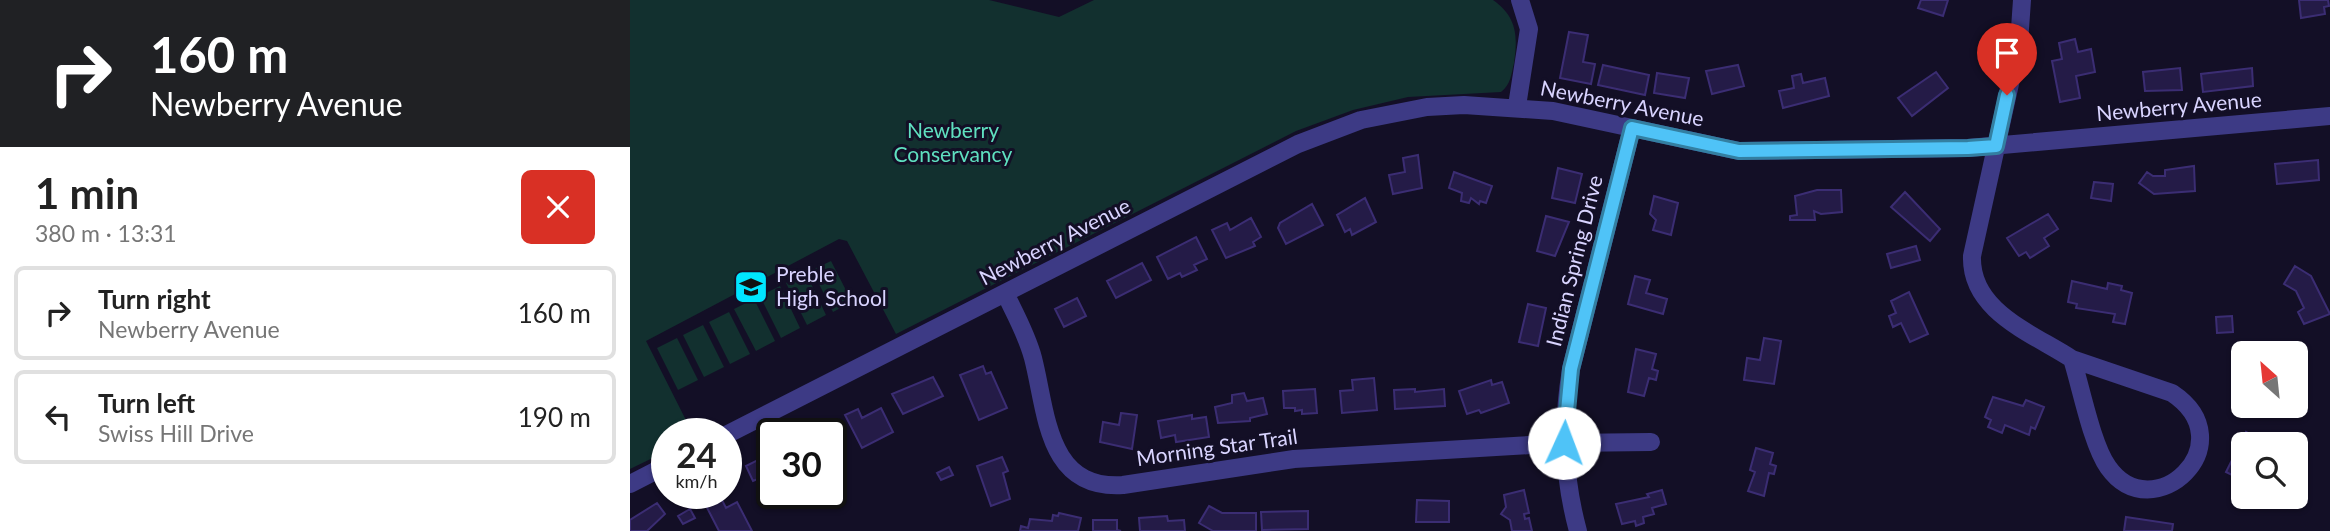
<!DOCTYPE html>
<meta charset="utf-8">
<style>
:root{--surface:#fff;--page:#f2f2f2;--text:#222;--muted:#767676;--line:#e0e0e0}
body{margin:0;font-family:Lato,sans-serif;background:var(--page);color:var(--text);height:100vh;display:flex;flex-direction:column;font-size:26px;white-space:nowrap}
*{box-sizing:border-box;margin:0}
p{font-size:23px;color:var(--muted)}
.icon{flex:none;width:38px;height:38px;fill:none;stroke:currentColor;stroke-width:2;stroke-linecap:round;stroke-linejoin:round}
.map{position:relative;flex:1;overflow:hidden}
.panel{display:flex;flex-direction:column;background:var(--surface);width:630px}
.panel>*{flex:none}
.top-card{background:#202124;color:#fff;overflow:hidden}
.needle{width:46px;rotate:333deg}
.controls{position:absolute;left:1601px;top:341px;display:grid;gap:14px}
.controls a{display:grid;place-items:center;width:77px;height:77px;border-radius:10px;background:var(--surface);box-shadow:0 2px 5px #0004;font-size:35px}
.speed{position:absolute;left:21px;top:418px;display:flex;gap:14px;font-size:35px;font-weight:700;text-align:center}
.speed>*{display:grid;place-content:center;width:91px;height:91px;border-radius:50%;background:var(--surface);box-shadow:0 2px 5px #0004;line-height:1}
.speed small{font-size:18px;font-weight:400}
.speed .limit{border:4px solid #111;border-radius:10px;background:#fff;color:#111}
.pin{position:absolute;display:grid;place-items:center;width:60px;height:60px;color:#fff;margin:-72px -30px;border-radius:50% 50% 50% 0;rotate:-45deg;box-shadow:0 0 7px #0007}
.pin .icon{rotate:45deg}
.me{position:absolute;width:77px;margin:-38px;rotate:2deg;stroke-linejoin:round;filter:drop-shadow(0 0 5px #0008)}
.turn{display:flex;align-items:center;gap:24px;height:147px;padding:0 35px;font-size:32px}
.turn .icon{width:91px;height:91px;stroke-width:2.5}
.turn b{display:block;font-size:49px;line-height:60px}
.round{display:grid;place-items:center;flex:none;width:74px;height:74px;border-radius:10px;background:var(--page)}
.head{display:flex;align-items:center;justify-content:space-between;height:119px;padding:0 35px}
h1{font-size:42px;font-weight:700;line-height:52px}
ul{padding:0;list-style:none}
li{display:flex;align-items:center;gap:21px;height:94px;margin:0 14px 10px;padding:0 21px;border:4px solid var(--line);border-radius:10px}
li div{flex:1}
li b{display:block;font-size:26px}
li em{font-style:normal}
main{display:flex;flex:1;min-height:0}
.map>svg:first-child{display:block}
</style>
<main>
<section class="panel">
<div class="top-card">
<div class="turn"><svg class="icon" aria-label="right" viewBox="0 0 24 24"><path d="M7 20v-9h11M14 6l5 5-5 5"/></svg><div><b>160 m</b>Newberry Avenue</div></div>
</div>
<div class="head"><div><h1>1 min</h1><p>380 m · 13:31</p></div><a class="round" style="background:#d93025;color:#fff"><svg class="icon" aria-label="close" viewBox="0 0 24 24"><path d="M6 6l12 12M18 6L6 18"/></svg></a></div>
<ul>
<li><svg class="icon" aria-label="right" viewBox="0 0 24 24"><path d="M7 20v-9h11M14 6l5 5-5 5"/></svg><div><b>Turn right</b><p>Newberry Avenue</p></div><em>160 m</em></li>
<li><svg class="icon" aria-label="left" viewBox="0 0 24 24"><path d="M17 20v-9H6M10 6l-5 5 5 5"/></svg><div><b>Turn left</b><p>Swiss Hill Drive</p></div><em>190 m</em></li>
</ul>
</section>
<div class="map">
<svg width="1700" height="531" viewBox="0 0 1700 531">
<rect width="100%" height="100%" fill="#130f26"/>
<path fill="#12302f" d="M 0,0 L 359,0 L 429,17 L 464,0 L 863,0 C 887,17 888,36 884,63 C 881,75 881,84 871,92 L 778,97 L 723,110 L 666,131 L 266,334 L 217,241 L 209,239 L 16,341 L 63,434 L 37,434 L 37,451 L 0,469 Z
M 201,261 L 222,302 L 203,312 L 182,270 Z
M 176,273 L 196,315 L 177,325 L 156,283 Z
M 150,286 L 170,328 L 151,338 L 130,296 Z
M 124,299 L 145,341 L 126,351 L 104,309 Z
M 99,312 L 120,354 L 100,364 L 79,322 Z
M 73,325 L 94,367 L 74,377 L 53,335 Z
M 47,338 L 68,380 L 48,390 L 27,348 Z"/>
<path fill="#241b47" stroke="#3b2d73" stroke-width="2" d="M 1291,0 L 1318,0 L 1313,16 L 1288,8 Z
M 1669,0 L 1698,0 L 1699,6 L 1694,7 L 1695,14 L 1671,18 Z
M 939,32 L 958,35 L 953,62 L 965,64 L 961,84 L 930,78 Z
M 1445,39 L 1448,52 L 1461,49 L 1465,72 L 1446,76 L 1450,98 L 1430,102 L 1422,61 L 1432,59 L 1429,43 Z
M 973,65 L 1019,75 L 1015,95 L 968,85 Z
M 1108,65 L 1114,86 L 1082,94 L 1076,71 Z
M 1550,68 L 1552,90 L 1515,91 L 1513,72 Z
M 1622,68 L 1623,86 L 1573,92 L 1571,74 Z
M 1306,72 L 1318,88 L 1282,116 L 1268,98 Z
M 1027,73 L 1059,78 L 1055,98 L 1024,93 Z
M 1171,74 L 1173,83 L 1195,78 L 1199,96 L 1153,108 L 1149,91 L 1164,88 L 1162,76 Z
M 788,155 L 792,188 L 763,194 L 759,175 L 775,172 L 773,158 Z
M 1688,160 L 1689,180 L 1647,184 L 1645,164 Z
M 1564,166 L 1565,191 L 1524,194 L 1509,183 L 1517,172 L 1523,176 L 1535,176 L 1535,170 Z
M 928,168 L 952,174 L 945,203 L 922,198 Z
M 824,172 L 862,186 L 856,203 L 850,201 L 849,204 L 841,198 L 839,203 L 831,201 L 832,193 L 819,188 Z
M 1464,182 L 1483,184 L 1481,201 L 1461,198 Z
M 1187,190 L 1211,190 L 1212,212 L 1191,214 L 1184,211 L 1185,220 L 1160,220 L 1160,216 L 1167,215 L 1165,196 Z
M 1275,192 L 1310,229 L 1300,241 L 1261,207 Z
M 1024,196 L 1048,203 L 1041,235 L 1023,230 L 1026,220 L 1020,214 Z
M 735,198 L 746,222 L 722,235 L 720,229 L 715,232 L 707,215 Z
M 682,204 L 693,225 L 656,244 L 648,228 L 650,223 Z
M 1418,214 L 1428,229 L 1414,238 L 1419,246 L 1400,258 L 1396,252 L 1389,256 L 1377,238 Z
M 916,216 L 939,222 L 925,256 L 907,251 Z
M 621,218 L 631,237 L 623,242 L 625,246 L 596,258 L 582,230 L 597,223 L 600,230 Z
M 566,237 L 577,259 L 564,265 L 567,270 L 552,277 L 550,273 L 538,279 L 527,257 Z
M 1286,246 L 1290,260 L 1261,268 L 1257,254 Z
M 512,263 L 521,280 L 486,298 L 477,281 Z
M 1665,266 L 1681,276 L 1700,314 L 1674,324 L 1668,312 L 1674,308 L 1666,291 L 1654,284 Z
M 1005,276 L 1020,280 L 1016,293 L 1037,299 L 1033,314 L 998,304 Z
M 1442,281 L 1477,289 L 1478,283 L 1492,286 L 1491,290 L 1502,293 L 1495,324 L 1483,322 L 1485,314 L 1446,308 L 1447,304 L 1438,302 Z
M 1279,292 L 1298,334 L 1280,342 L 1271,323 L 1263,327 L 1259,316 L 1266,313 L 1261,301 Z
M 447,298 L 456,316 L 434,327 L 425,309 Z
M 898,304 L 916,308 L 908,346 L 889,342 Z
M 1602,316 L 1603,332 L 1587,333 L 1586,317 Z
M 1134,338 L 1151,341 L 1144,384 L 1114,380 L 1117,358 L 1130,360 Z
M 1006,349 L 1026,354 L 1022,369 L 1028,371 L 1026,380 L 1019,378 L 1014,396 L 998,392 Z
M 353,366 L 356,374 L 361,372 L 377,408 L 349,420 L 330,375 Z
M 303,377 L 313,396 L 273,414 L 262,394 Z
M 744,378 L 747,410 L 712,413 L 710,391 L 723,390 L 722,380 Z
M 861,380 L 862,385 L 872,382 L 879,403 L 851,413 L 849,410 L 837,414 L 829,391 Z
M 685,389 L 687,413 L 672,414 L 672,410 L 665,411 L 665,408 L 654,408 L 653,391 Z
M 785,389 L 785,392 L 814,389 L 815,406 L 765,409 L 764,390 Z
M 614,393 L 617,401 L 633,398 L 637,414 L 620,418 L 620,421 L 588,423 L 585,407 L 602,403 L 602,395 Z
M 1363,397 L 1393,406 L 1396,400 L 1414,407 L 1405,429 L 1401,427 L 1399,435 L 1375,425 L 1372,433 L 1358,427 L 1361,420 L 1355,417 Z
M 251,408 L 263,432 L 232,448 L 215,415 L 228,409 L 232,418 Z
M 491,413 L 507,415 L 502,449 L 470,442 L 473,422 L 489,425 Z
M 562,415 L 562,419 L 576,417 L 579,437 L 546,442 L 545,435 L 531,438 L 528,421 Z
M 203,422 L 212,442 L 201,447 L 201,434 L 175,434 Z
M 1616,432 L 1636,443 L 1614,444 L 1614,481 L 1596,472 Z
M 1126,448 L 1143,453 L 1140,464 L 1146,466 L 1144,474 L 1139,473 L 1134,496 L 1118,491 L 1125,472 L 1120,470 Z
M 142,453 L 142,473 L 123,481 L 116,466 Z
M 372,457 L 378,471 L 373,473 L 380,499 L 361,506 L 347,466 Z
M 319,467 L 323,475 L 311,480 L 307,473 Z
M 894,490 L 899,513 L 894,514 L 895,519 L 899,518 L 902,531 L 882,531 L 880,520 L 871,514 L 876,507 L 874,495 Z
M 1032,490 L 1036,504 L 1022,508 L 1024,514 L 1013,517 L 1014,523 L 1006,526 L 1005,521 L 992,524 L 986,504 L 1019,497 L 1017,494 Z
M 70,494 L 89,494 L 96,508 L 107,502 L 122,531 L 89,531 Z
M 787,500 L 819,501 L 819,522 L 786,522 Z
M 27,503 L 35,514 L 17,531 L 0,531 L 0,520 Z
M 579,506 L 592,513 L 626,513 L 626,531 L 583,531 L 569,523 Z
M 60,509 L 65,518 L 53,524 L 48,516 Z
M 678,511 L 678,529 L 632,530 L 631,512 Z
M 429,513 L 451,518 L 448,531 L 390,531 L 391,526 L 398,528 L 400,519 L 422,521 L 423,515 L 428,516 Z
M 537,516 L 538,521 L 554,520 L 555,531 L 510,531 L 509,518 Z
M 1496,517 L 1543,524 L 1542,531 L 1494,531 Z
M 463,520 L 487,520 L 487,530 L 491,531 L 463,531 Z"/>
<g fill="none" stroke-linecap="round" stroke-linejoin="round">
<path stroke="#3d3a85" stroke-width="18" d="M 1392,0 L 1389,43 L 1342,256 C 1340,311 1402,333 1442,359
M 887,106 L 899,29 L 890,0
M 375,293 C 385,314 397,335 403,358 C 417,412 416,490 493,485 L 664,459 L 934,443 L 1021,442
M 1442,359 L 1542,393 C 1617,443 1523,531 1478,467 C 1462,445 1451,387 1442,359 Z
M 96,435 L 668,144 L 731,120 L 797,107 L 834,105 L 923,111 L 1109,151 L 1338,148 L 1700,116
M 0,484 L 37,465
M 948,531 C 933,476 932,425 941,369 L 1002,128"/>
</g>
<g fill="none" stroke-linecap="round" stroke-linejoin="round">
<g stroke="#337fa1" stroke-width="18">
<path id="route" d="M 934,443 L 941,369 L 1002,128 L 1109,151 L 1338,148 L 1366,146 L 1377,95"/>
</g>
<use href="#route" stroke="#4fc3f7" stroke-width="12"/>
</g>
<defs>
<g id="school-square" transform="scale(1.75)"><rect x="-9" y="-9" width="18" height="18" rx="4" fill="#00e5ff" stroke="#130f26"/><path d="M0-5L7-2L0 1L-7-2ZM-4 1L0 2.5L4 1V4Q0 6-4 4Z" fill="#111"/></g>
</defs>
<g fill-rule="evenodd">
<use href="#school-square" x="121" y="287"/>
</g>
<g text-anchor="middle" stroke-width="6" stroke-linejoin="round" paint-order="stroke">
<g font-size="21" fill="#d9d4ff" stroke="#130f26">
<text transform="translate(992 104) rotate(11)" y="7">Newberry Avenue</text>
<text transform="translate(1549 107) rotate(-5)" y="7">Newberry Avenue</text>
<text transform="translate(425 242) rotate(-27)" y="7">Newberry Avenue</text>
<text transform="translate(945 261) rotate(-76)" y="7">Indian Spring Drive</text>
<text transform="translate(587 448) rotate(-8)" y="7">Morning Star Trail</text>
</g>
<g font-size="21" fill="#5fe0c0" stroke="#130f26">
<text x="323" y="138">Newberry<tspan x="323" dy="24">Conservancy</tspan></text>
</g>
<g font-size="21" fill="#d9d4ff" stroke="#130f26" text-anchor="start">
<text x="146" y="282">Preble<tspan x="146" dy="24">High School</tspan></text>
</g>
</g>
</svg>
<div class="controls">
<a><svg class="needle" viewBox="-14 -14 28 28"><path d="M0-13l5 13h-10z" fill="#e53935"/><path d="M0 13l5-13h-10z" fill="#767676"/></svg></a>
<a><svg class="icon" aria-label="search" viewBox="0 0 24 24"><circle cx="10" cy="10" r="6"/><path d="M15 15l6 6"/></svg></a>
</div>
<div class="speed"><div>24<small>km/h</small></div><div class="limit">30</div></div>
<div class="pin" style="left:1377px;top:95px;background:#d93025"><svg class="icon" aria-label="arrive" viewBox="0 0 24 24"><path d="M6 21V4h12l-3 4 3 4H6"/></svg></div>
<svg class="me" style="left:934px;top:443px" viewBox="-20 -20 40 40"><circle r="19" fill="#fff"/><path d="M0-13L10 11 0 6-10 11z" fill="#4fc3f7"/></svg>
</div>
</main>
